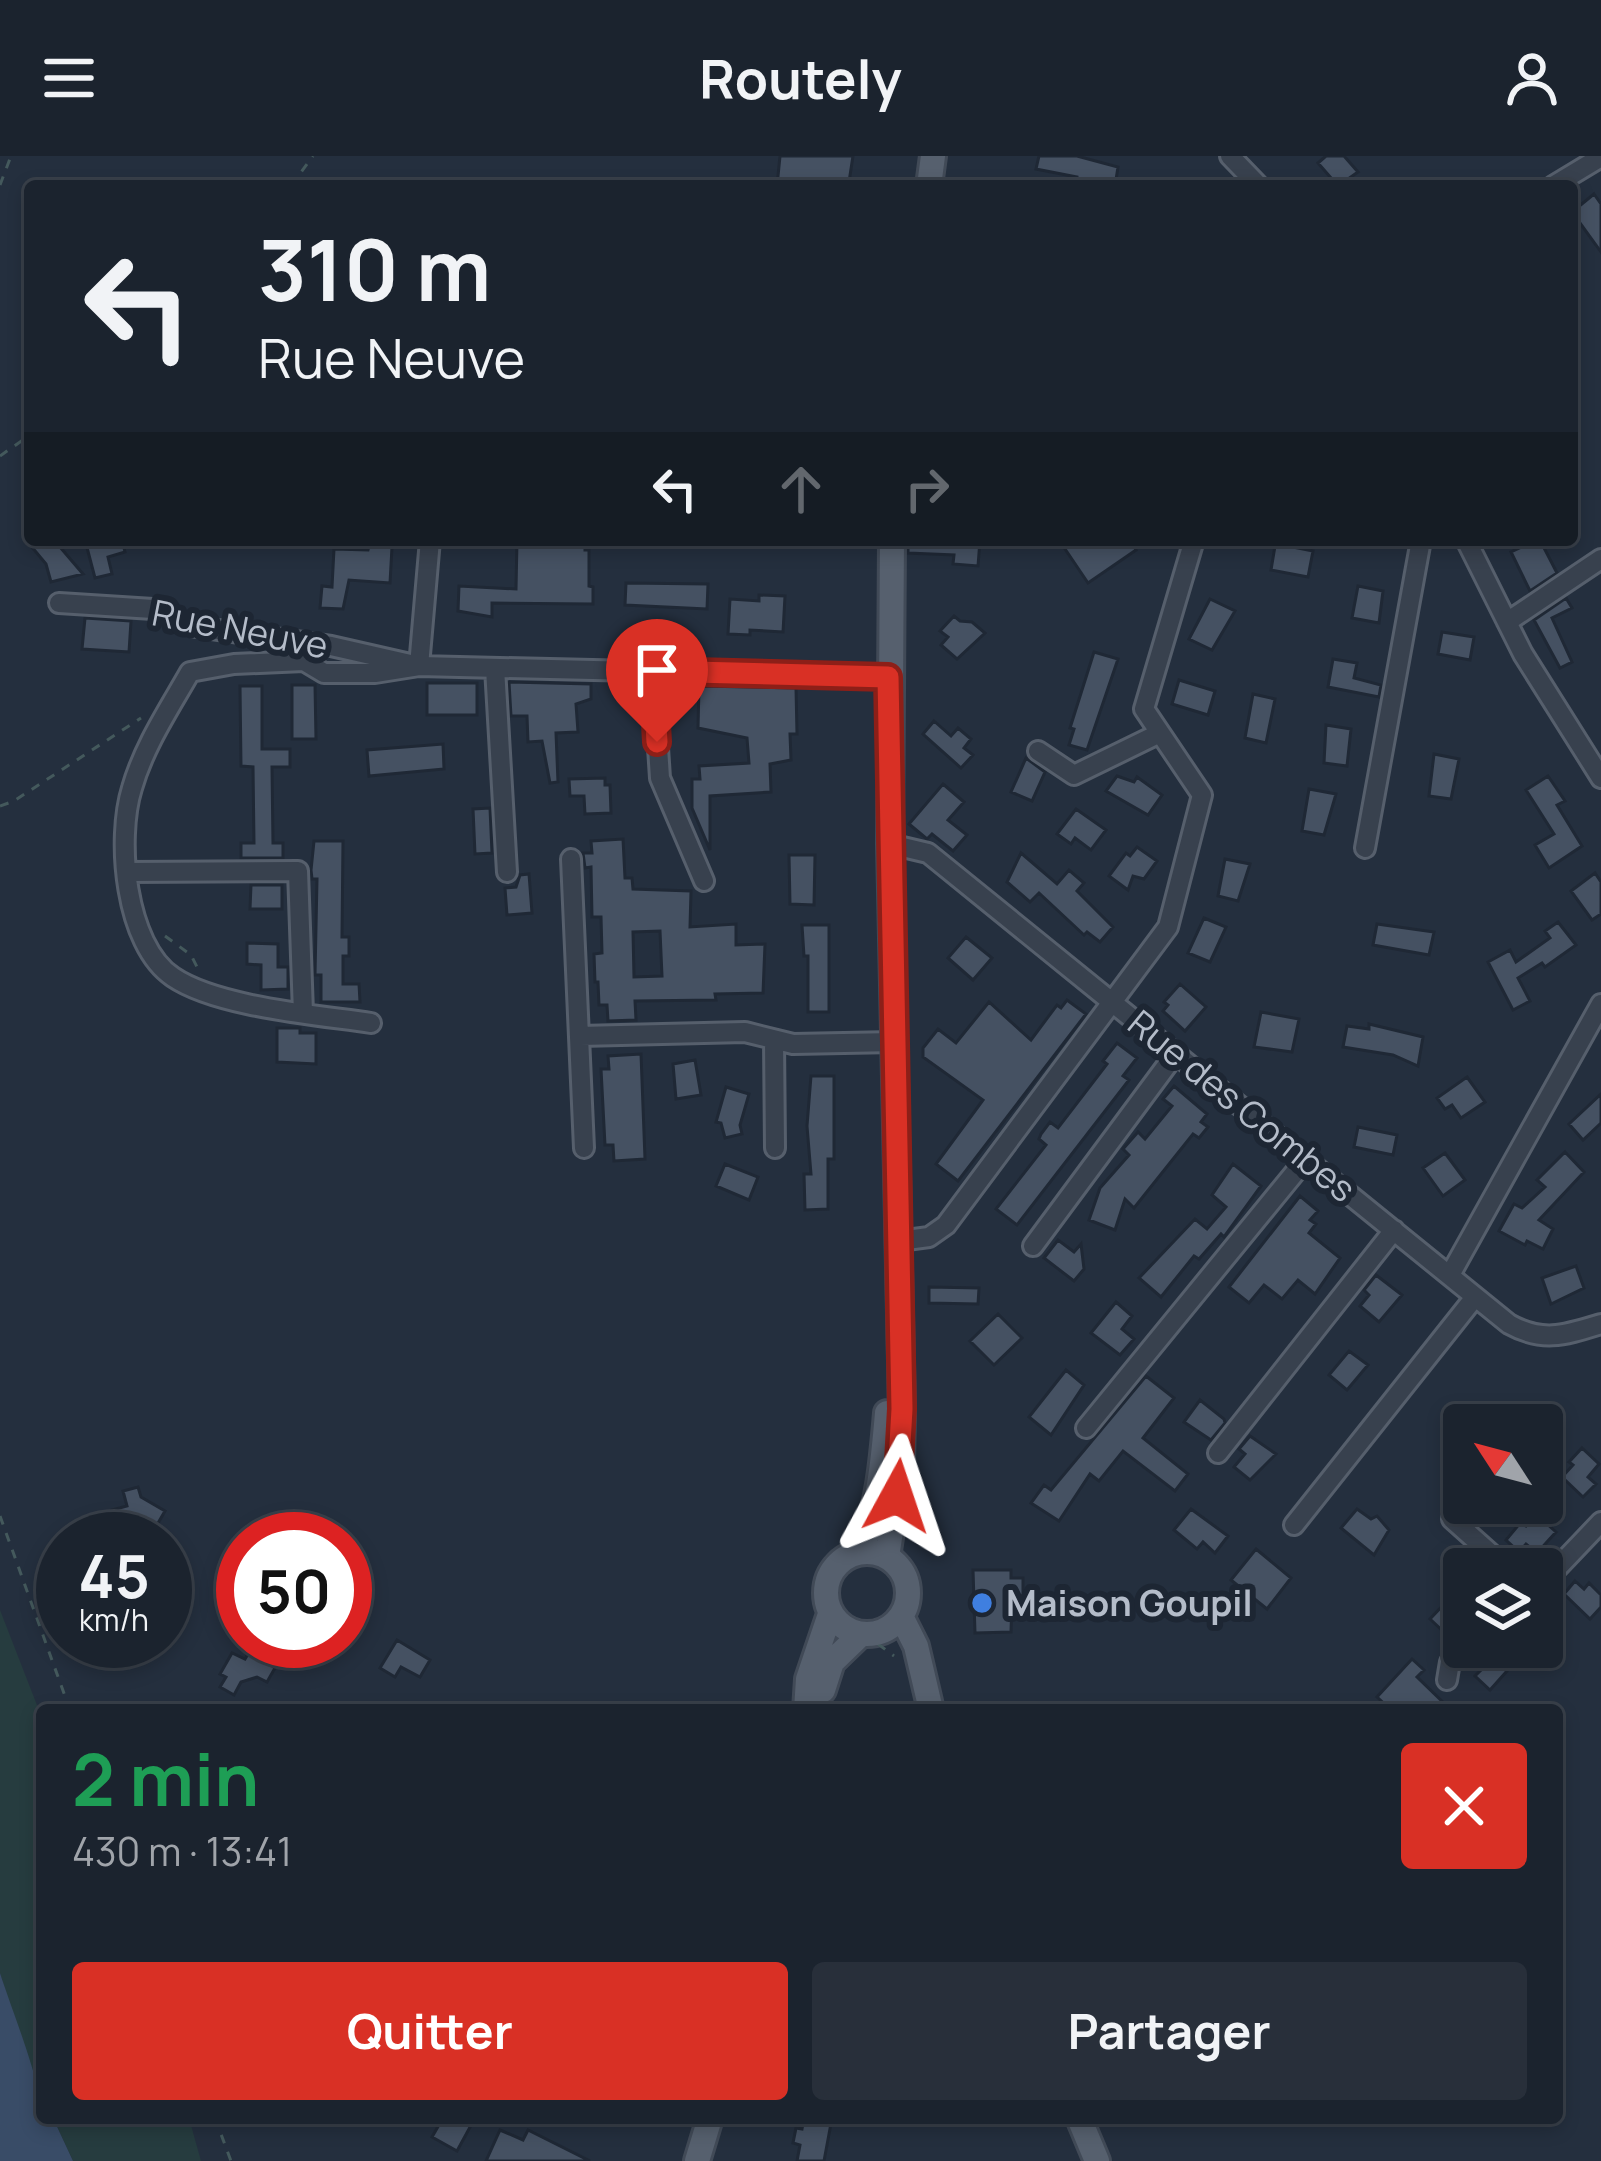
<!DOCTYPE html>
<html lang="fr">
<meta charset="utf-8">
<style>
:root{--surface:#1b232e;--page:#282f3a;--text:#f1f3f6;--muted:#a0a4aa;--line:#39404a;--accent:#d93025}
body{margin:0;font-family:Manrope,sans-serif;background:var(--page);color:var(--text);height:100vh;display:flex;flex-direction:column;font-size:45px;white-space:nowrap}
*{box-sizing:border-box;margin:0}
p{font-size:39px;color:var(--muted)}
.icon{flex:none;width:66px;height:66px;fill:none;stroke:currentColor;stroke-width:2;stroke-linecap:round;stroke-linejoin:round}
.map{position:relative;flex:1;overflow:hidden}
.drawer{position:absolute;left:36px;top:1548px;width:1527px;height:420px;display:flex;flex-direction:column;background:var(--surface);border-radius:12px;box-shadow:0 6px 18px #0003,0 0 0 3px var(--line)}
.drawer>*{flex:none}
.top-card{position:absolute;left:24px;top:24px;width:1554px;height:366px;border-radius:12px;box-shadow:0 6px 18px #0003,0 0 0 3px var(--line);background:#1b232e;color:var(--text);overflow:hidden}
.needle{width:78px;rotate:306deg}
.buttons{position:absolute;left:1443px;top:1248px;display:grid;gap:24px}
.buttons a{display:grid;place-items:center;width:120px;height:120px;border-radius:12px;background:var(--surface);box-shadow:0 6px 18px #0003,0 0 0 3px var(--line);font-size:60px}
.speed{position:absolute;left:36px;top:1356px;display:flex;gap:24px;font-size:60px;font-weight:700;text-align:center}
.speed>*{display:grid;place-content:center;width:156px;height:156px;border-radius:50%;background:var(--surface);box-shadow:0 6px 18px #0003,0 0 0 3px var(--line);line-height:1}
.speed small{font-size:30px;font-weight:400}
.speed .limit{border:18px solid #d22;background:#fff;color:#111}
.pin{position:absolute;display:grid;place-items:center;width:102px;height:102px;color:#fff;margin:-123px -51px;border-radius:50% 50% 50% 0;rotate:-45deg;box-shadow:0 0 12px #0007}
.pin .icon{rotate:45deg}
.me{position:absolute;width:132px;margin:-66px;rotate:5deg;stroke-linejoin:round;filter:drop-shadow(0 0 9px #0008)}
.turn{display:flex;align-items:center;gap:42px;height:252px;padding:0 36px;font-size:54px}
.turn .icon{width:156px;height:156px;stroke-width:2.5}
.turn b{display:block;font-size:84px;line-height:102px}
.lanes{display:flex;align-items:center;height:114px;padding:0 36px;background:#0003;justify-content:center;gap:60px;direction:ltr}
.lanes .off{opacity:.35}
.round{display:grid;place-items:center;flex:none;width:126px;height:126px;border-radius:12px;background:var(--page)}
.headline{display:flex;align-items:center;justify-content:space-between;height:204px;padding:0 36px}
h1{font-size:72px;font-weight:700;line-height:90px;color:#1e9e55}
.cta{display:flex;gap:24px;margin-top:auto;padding:24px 36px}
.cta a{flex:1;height:138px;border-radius:12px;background:var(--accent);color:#fff;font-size:48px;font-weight:700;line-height:138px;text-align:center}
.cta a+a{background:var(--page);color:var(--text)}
header{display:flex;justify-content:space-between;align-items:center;height:156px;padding:0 36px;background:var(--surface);font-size:54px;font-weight:700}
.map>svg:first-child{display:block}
</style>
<header><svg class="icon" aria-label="menu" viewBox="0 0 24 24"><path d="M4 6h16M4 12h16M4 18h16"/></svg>Routely<svg class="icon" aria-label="person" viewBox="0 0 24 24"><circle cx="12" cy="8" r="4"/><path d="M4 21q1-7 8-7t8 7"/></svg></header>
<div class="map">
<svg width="1601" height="2005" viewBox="0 0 1601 2005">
<rect width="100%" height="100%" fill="#242f3e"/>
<path fill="#263c3f" d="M 0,1454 L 42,1562 L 42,1940 L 29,1913 L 0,1817 Z
M 53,1962 L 189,1962 L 201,2005 L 73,2005 Z"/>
<path fill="#394c67" d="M 0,1817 C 12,1855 42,1927 42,1962 L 53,1962 L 73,2005 L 0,2005 Z"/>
<path fill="#455162" stroke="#1f2835" stroke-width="3" fill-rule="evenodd" d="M 780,0 L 853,0 L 849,26 L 830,24 L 824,30 L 777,30 Z
M 1039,0 L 1077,0 L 1118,11 L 1115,30 L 1091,30 L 1077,25 L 1077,21 L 1036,13 Z
M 1326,0 L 1344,0 L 1358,16 L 1338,30 L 1318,7 Z
M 1594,38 L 1601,48 L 1601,96 L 1572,56 Z
M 26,384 L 54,384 L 83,418 L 51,426 L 46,408 Z
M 85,384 L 122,384 L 125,396 L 108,401 L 112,418 L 95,422 Z
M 517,384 L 585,384 L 585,394 L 589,394 L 589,430 L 593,431 L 593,448 L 492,447 L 492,461 L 458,455 L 459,430 L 516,433 Z
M 908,384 L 980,384 L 978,410 L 953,408 L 954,399 L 908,397 Z
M 1059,384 L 1129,384 L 1136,394 L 1088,427 Z
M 1276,384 L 1294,384 L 1293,391 L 1313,395 L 1308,421 L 1271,414 Z
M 1536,384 L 1540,384 L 1557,417 L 1530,435 L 1511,396 Z
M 369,390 L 392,391 L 390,427 L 349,424 L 343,453 L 320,452 L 322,430 L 332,431 L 334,393 L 368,394 Z
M 626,427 L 708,428 L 707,453 L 625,449 Z
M 1358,430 L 1383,435 L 1379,467 L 1352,462 Z
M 759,439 L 785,440 L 783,476 L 750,474 L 750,479 L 728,478 L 730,443 L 759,445 Z
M 1566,442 L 1572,452 L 1552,462 L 1572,506 L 1560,512 L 1534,464 Z
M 1210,443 L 1235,455 L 1212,494 L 1189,483 Z
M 954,460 L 960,465 L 972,466 L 985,477 L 957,503 L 941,489 L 948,481 L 940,475 Z
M 85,462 L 131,465 L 129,496 L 82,493 Z
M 1442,476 L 1474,481 L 1470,504 L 1438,498 Z
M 1094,496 L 1118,503 L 1087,594 L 1069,589 L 1074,573 L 1070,572 Z
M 1333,503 L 1357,507 L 1354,522 L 1381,529 L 1379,541 L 1328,531 Z
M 1179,524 L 1215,535 L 1208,559 L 1172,548 Z
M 509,526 L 591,528 L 591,543 L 576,548 L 578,576 L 556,577 L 558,626 L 550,627 L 542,585 L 528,586 L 527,560 L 511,560 Z
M 427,527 L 477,527 L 477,559 L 427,559 Z
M 292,529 L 315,529 L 316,583 L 292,583 Z
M 240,530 L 262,530 L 262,593 L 290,593 L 290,611 L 272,611 L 273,687 L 283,687 L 283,702 L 241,702 L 241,687 L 254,687 L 253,611 L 241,610 Z
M 699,530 L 796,532 L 797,578 L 790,578 L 791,604 L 770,608 L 771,636 L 710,640 L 710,694 L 692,652 L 692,623 L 700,623 L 699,610 L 749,607 L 747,582 L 698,572 Z
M 1253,538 L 1275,543 L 1266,587 L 1245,582 Z
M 934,565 L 951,580 L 958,572 L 971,583 L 964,592 L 973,599 L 961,612 L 923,578 Z
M 1326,569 L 1351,573 L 1347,610 L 1324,607 Z
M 443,588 L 444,613 L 369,620 L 367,594 Z
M 1434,598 L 1459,603 L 1451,643 L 1429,640 Z
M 1026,602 L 1045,616 L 1032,645 L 1011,636 Z
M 1117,620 L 1134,626 L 1137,621 L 1162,639 L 1148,659 L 1106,635 Z
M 1548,620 L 1565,645 L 1557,649 L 1582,690 L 1549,712 L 1535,689 L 1554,678 L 1526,634 Z
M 605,622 L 605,629 L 610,629 L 611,657 L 585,658 L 584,640 L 570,640 L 569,623 Z
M 943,628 L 964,646 L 948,664 L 967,679 L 953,695 L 932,678 L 927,683 L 909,668 Z
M 1309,633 L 1336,638 L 1324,679 L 1302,675 Z
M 490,652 L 492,697 L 475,698 L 473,653 Z
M 1076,653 L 1106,674 L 1091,694 L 1075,682 L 1071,688 L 1057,678 Z
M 623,683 L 625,722 L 632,722 L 633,733 L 691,735 L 690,771 L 736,768 L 736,789 L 765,788 L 763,837 L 715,838 L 716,844 L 635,845 L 636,864 L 608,865 L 607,849 L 599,849 L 598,826 L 595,826 L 594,798 L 602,797 L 601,761 L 592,761 L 591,711 L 585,712 L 583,697 L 592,697 L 591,685 ZM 660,775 L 662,820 L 634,821 L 633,776 Z
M 314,685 L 343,685 L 342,781 L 349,781 L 349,800 L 343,800 L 343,828 L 359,828 L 360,846 L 321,846 L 321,819 L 315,819 L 317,723 L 312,723 L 311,714 Z
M 1137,691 L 1157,705 L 1144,723 L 1133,720 L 1128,734 L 1109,720 L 1126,697 L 1130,700 Z
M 1021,697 L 1057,728 L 1069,714 L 1084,727 L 1077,735 L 1113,771 L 1100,786 L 1087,776 L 1084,779 L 1039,737 L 1030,746 L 1007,726 Z
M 789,699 L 815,699 L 814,749 L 790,748 Z
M 1225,703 L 1250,708 L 1238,745 L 1218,740 Z
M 1595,717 L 1601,726 L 1601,758 L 1592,764 L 1571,735 Z
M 529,718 L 532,757 L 507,759 L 505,732 L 516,731 L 520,719 Z
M 251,729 L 282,729 L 282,753 L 250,753 Z
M 1204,762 L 1226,771 L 1210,806 L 1188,797 Z
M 1558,766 L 1576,789 L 1545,811 L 1542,807 L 1518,822 L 1530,845 L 1513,854 L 1488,806 L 1510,794 L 1516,806 L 1550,782 L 1545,775 Z
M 1377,768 L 1434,776 L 1429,799 L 1373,789 Z
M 802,769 L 829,769 L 829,856 L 808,856 L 808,800 L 804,800 Z
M 966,781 L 992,802 L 973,824 L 948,802 Z
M 247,787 L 278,788 L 278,811 L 288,811 L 288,833 L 261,834 L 261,809 L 247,808 Z
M 1180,828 L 1206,851 L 1185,875 L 1163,855 L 1168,849 L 1164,846 Z
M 1067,844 L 1086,858 L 958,1025 L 936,1008 L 983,944 L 923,901 L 923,892 L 938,873 L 956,887 L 989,846 L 1031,884 L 1057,849 L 1061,852 Z
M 1261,856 L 1299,863 L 1292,896 L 1254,891 Z
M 1369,868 L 1423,881 L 1418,910 L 1393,899 L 1343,891 L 1347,870 L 1369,873 Z
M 277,872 L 300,872 L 300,877 L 316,877 L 316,908 L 277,906 Z
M 1117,887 L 1137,902 L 1123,920 L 1129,924 L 1017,1069 L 996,1053 L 1046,989 L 1039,983 L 1041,978 L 1050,966 L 1058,972 L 1107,908 L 1103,905 Z
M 641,898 L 645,1003 L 614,1005 L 613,989 L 605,989 L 601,913 L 609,913 L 608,900 Z
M 695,904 L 701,939 L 676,943 L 673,908 Z
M 811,920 L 834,920 L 834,1003 L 828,1003 L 828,1053 L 805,1054 L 804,1018 L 811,1018 L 807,970 Z
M 1467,921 L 1485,946 L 1461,962 L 1452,949 L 1445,953 L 1437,942 Z
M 1174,930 L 1207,958 L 1201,966 L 1208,971 L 1199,982 L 1193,978 L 1134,1052 L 1125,1043 L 1115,1074 L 1089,1064 L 1100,1032 L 1129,999 L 1123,993 L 1138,976 L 1145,983 L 1172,950 L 1163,943 Z
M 726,931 L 749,938 L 740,969 L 742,978 L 725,982 L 721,967 L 716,966 Z
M 1601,938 L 1601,967 L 1583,984 L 1569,968 Z
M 1358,971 L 1397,979 L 1393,999 L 1354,991 Z
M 1565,996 L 1584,1016 L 1539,1064 L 1553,1073 L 1543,1093 L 1527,1085 L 1525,1089 L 1499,1075 L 1514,1048 L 1522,1052 L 1545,1031 L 1537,1024 Z
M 1445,997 L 1465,1024 L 1443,1040 L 1423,1012 Z
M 725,1008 L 758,1021 L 749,1044 L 716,1030 Z
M 1233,1008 L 1261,1030 L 1224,1081 L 1221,1078 L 1199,1103 L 1194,1100 L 1161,1141 L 1139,1122 L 1195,1063 L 1207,1073 L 1226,1051 L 1212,1039 Z
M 1300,1040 L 1318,1055 L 1310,1064 L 1316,1068 L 1309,1077 L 1340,1102 L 1315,1138 L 1298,1124 L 1282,1143 L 1264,1129 L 1249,1147 L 1229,1131 Z
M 1058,1084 L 1074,1096 L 1081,1088 L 1084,1113 L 1074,1125 L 1044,1102 Z
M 1576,1110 L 1584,1132 L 1551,1148 L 1542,1122 Z
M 1376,1119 L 1402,1139 L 1379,1166 L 1360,1150 L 1369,1139 L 1364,1134 Z
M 929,1131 L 979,1132 L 978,1148 L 929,1147 Z
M 1116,1146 L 1132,1160 L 1122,1173 L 1134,1183 L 1120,1199 L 1091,1177 Z
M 998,1158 L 1022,1182 L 994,1209 L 970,1185 Z
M 1349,1195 L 1368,1209 L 1347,1234 L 1329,1219 Z
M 1066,1214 L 1084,1229 L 1051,1279 L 1029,1261 Z
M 1146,1220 L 1174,1242 L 1143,1282 L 1188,1318 L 1175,1335 L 1123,1295 L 1099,1325 L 1090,1318 L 1059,1365 L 1031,1347 L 1044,1329 L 1051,1334 Z
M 1200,1244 L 1224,1263 L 1225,1267 L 1211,1284 L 1184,1266 Z
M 1250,1280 L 1276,1298 L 1250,1324 L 1234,1311 L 1245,1298 L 1239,1293 Z
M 1582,1292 L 1599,1308 L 1588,1321 L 1596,1328 L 1583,1341 L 1562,1321 L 1573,1309 L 1569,1306 Z
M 138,1331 L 141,1341 L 165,1355 L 150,1381 L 126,1367 L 116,1369 L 112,1354 L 127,1350 L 123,1335 Z
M 1191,1353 L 1228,1380 L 1215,1397 L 1203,1386 L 1197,1393 L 1174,1374 Z
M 1357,1353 L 1371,1363 L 1377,1360 L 1389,1374 L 1374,1399 L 1341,1372 Z
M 1536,1358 L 1556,1376 L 1537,1397 L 1526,1388 L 1519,1396 L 1506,1384 L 1521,1366 L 1526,1370 Z
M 1256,1393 L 1291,1422 L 1267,1453 L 1231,1424 Z
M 973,1414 L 1011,1414 L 1011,1422 L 1023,1422 L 1023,1443 L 1012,1443 L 1011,1476 L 975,1477 Z
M 1575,1425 L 1584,1433 L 1589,1427 L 1601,1439 L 1601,1451 L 1590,1463 L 1564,1438 Z
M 1464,1427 L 1464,1459 L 1446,1478 L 1430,1463 Z
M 397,1484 L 430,1504 L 420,1521 L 401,1511 L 395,1521 L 380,1512 Z
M 1502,1491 L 1509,1497 L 1514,1491 L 1536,1491 L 1519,1510 L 1515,1506 L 1490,1534 L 1475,1520 L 1483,1512 L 1477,1507 L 1489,1494 L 1493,1498 Z
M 251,1493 L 275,1512 L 267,1526 L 257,1521 L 241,1526 L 234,1539 L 220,1531 L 226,1521 L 220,1518 L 232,1497 L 245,1503 Z
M 1412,1503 L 1424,1514 L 1417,1521 L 1451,1554 L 1391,1554 L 1377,1541 Z
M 443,1962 L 475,1962 L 457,1995 L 432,1981 Z
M 804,1962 L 832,1962 L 824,2005 L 797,2005 L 800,1989 L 793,1987 L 796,1972 L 802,1973 Z
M 500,1974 L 523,1984 L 528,1974 L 590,2005 L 486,2005 Z"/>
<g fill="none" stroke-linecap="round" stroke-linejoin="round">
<g stroke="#565f6c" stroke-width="24">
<path id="minor" d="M 1230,0 L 1259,30
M 1553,30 L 1601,1
M 1466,384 L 1523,498 L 1601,622
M 59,447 L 153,453 L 191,470 L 331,490 L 419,510 L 888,521
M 1507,466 L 1601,403
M 495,512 L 507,716
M 653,515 L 660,622 L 704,725
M 1038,595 L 1074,619 L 1160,577
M 890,688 L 928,697 L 1509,1168 C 1543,1187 1565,1179 1601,1168
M 1365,692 L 1421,384
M 571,703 L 584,992
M 128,716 L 298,715 L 303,857
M 371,867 C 318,859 217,851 173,821 C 125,789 116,683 132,632 C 144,590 169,553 190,516 L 234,508 L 304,505 L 324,517 L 375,517 L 419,510 L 430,384
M 580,880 L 745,876 L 793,888 L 895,886
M 774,884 L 775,992
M 899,1085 L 929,1081 L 946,1069 L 1168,771 L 1202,639 L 1144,553 L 1194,384
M 1033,1090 L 1176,897
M 1450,1119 L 1601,848
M 1086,1272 L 1306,1003
M 1218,1297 L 1394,1074
M 1452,1363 L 1508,1413
M 1294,1369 L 1475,1141
M 1542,1428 L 1601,1366
M 1447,1524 L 1450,1506 L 1464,1488"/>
</g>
<g stroke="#414a57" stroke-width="30">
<path id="major" d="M 929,30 L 933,0
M826 1437a41 41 0 1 1 82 0a41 41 0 1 1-82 0Z
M 860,1396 C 879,1351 883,1305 887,1257
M 887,1401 L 901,1311 L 902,1253 L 890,688 L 892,384
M 901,1460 L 916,1490 L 931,1554
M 823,1534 L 832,1506 L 861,1478
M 806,1554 L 808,1523 L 830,1458
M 1079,1962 L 1097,2005
M 697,2005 L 710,1962"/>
</g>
<path stroke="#44595c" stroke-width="3" stroke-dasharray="9 9" stroke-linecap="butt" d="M 0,29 L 11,0
M 291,30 L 313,0
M 0,300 L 30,279
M 0,650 L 14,645 L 141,562
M 165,780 L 191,799 L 199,815
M 0,1360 L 70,1554
M 878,1488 L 894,1500
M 215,1962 L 231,2005"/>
<use href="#minor" stroke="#38414e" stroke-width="18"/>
<use href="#major" stroke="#56606e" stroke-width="24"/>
</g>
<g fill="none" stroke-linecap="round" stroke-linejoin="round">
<g stroke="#8d1f18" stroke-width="30">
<path id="route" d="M 657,586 L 653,515 L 888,521 L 902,1253 L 897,1340"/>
</g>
<use href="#route" stroke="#d93025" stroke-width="21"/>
</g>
<circle fill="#3f7fe0" stroke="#1d2633" stroke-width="4.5" cx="982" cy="1447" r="12"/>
<g text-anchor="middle" stroke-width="12" stroke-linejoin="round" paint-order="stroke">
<g font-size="36" fill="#b4bcc9" stroke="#1d2633">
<text transform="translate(240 473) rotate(11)" y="13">Rue Neuve</text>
<text transform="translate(1242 950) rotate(39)" y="13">Rue des Combes</text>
</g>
<g font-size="36" font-weight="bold" fill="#b4bcc9" stroke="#1d2633" text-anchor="start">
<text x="1006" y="1460">Maison Goupil</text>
</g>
</g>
</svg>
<div class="buttons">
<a><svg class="needle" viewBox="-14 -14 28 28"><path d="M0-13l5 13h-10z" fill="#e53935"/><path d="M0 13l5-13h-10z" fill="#a0a4aa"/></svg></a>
<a><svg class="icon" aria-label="layers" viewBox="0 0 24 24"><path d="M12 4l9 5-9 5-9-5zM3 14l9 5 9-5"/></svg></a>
</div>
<div class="speed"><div>45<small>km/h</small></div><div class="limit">50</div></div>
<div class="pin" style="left:657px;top:586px;background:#d93025"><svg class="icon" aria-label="arrive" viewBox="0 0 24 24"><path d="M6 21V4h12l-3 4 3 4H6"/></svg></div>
<svg class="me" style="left:897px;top:1340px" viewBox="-20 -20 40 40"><path d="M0-17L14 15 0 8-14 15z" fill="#d93025" stroke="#fff" stroke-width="4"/></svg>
<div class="top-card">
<div class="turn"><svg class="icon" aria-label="left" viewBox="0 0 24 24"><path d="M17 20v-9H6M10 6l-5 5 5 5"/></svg><div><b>310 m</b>Rue Neuve</div></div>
<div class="lanes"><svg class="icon" aria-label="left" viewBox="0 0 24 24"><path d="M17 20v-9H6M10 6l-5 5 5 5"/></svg><svg class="icon off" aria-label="ahead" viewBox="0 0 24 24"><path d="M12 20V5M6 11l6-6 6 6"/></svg><svg class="icon off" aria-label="right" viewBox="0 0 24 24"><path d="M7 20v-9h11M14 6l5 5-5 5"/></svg></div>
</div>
<section class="drawer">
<div class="headline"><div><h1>2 min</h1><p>430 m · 13:41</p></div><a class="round" style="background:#d93025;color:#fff"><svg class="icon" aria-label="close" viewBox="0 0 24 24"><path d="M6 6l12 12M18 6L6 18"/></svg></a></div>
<div class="cta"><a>Quitter</a><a>Partager</a></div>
</section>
</div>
